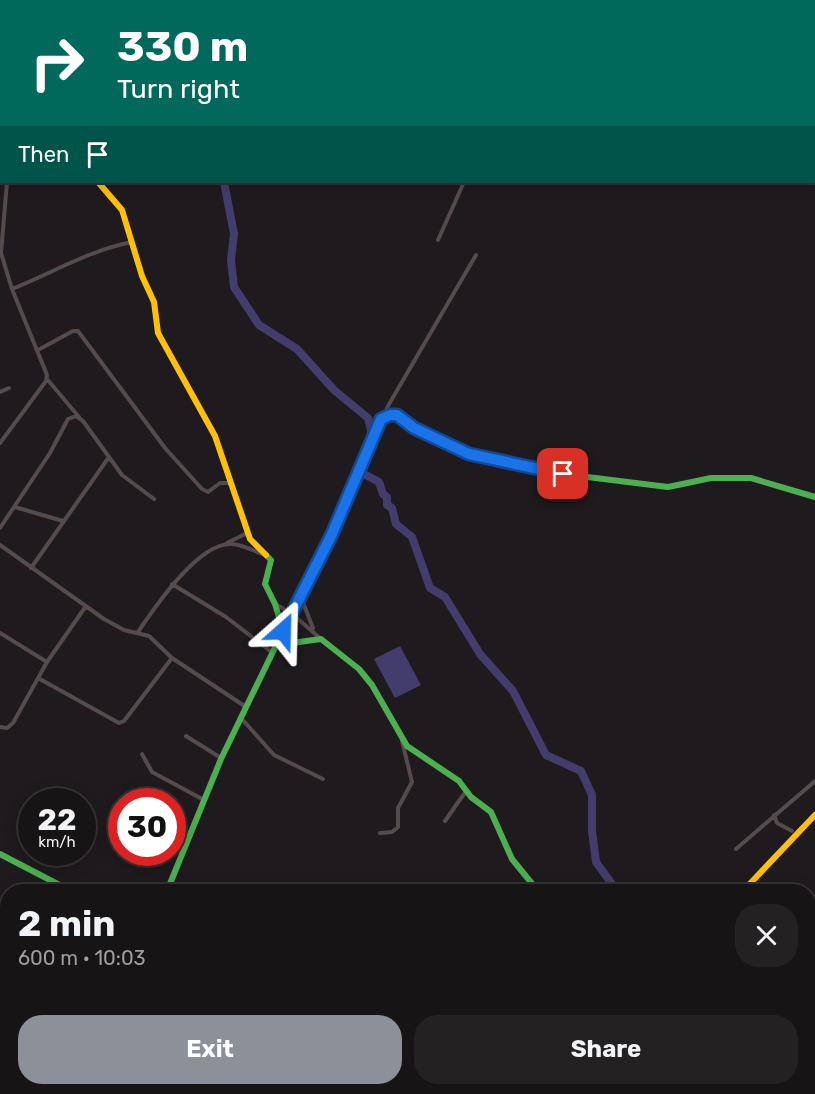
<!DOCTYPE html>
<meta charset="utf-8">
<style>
:root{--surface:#171416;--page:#242123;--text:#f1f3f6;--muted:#9e9ea1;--line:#363335;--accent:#8c9099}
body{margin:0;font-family:Rubik,sans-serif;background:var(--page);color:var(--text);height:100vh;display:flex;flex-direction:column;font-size:22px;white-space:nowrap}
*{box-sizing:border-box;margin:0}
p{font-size:20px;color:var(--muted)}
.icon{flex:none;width:33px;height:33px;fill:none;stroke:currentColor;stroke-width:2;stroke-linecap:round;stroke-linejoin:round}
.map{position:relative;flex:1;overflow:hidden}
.sheet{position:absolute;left:0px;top:884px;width:816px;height:212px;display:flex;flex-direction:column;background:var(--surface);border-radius:24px 24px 0 0;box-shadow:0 3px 15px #0003,0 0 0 2px var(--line)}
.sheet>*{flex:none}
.top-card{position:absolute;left:0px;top:0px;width:816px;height:183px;box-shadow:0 3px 15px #0003,0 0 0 2px var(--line);background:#00695c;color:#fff;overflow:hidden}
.speed{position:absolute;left:18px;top:788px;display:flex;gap:12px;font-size:30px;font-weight:700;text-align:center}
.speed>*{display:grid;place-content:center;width:78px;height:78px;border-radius:50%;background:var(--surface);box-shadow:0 3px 15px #0003,0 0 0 2px var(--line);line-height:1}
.speed small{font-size:15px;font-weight:400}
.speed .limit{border:9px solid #d22;background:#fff;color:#111}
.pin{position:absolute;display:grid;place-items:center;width:51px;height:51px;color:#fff;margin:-26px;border-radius:12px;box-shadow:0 3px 9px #0006}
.me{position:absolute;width:66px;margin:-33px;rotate:25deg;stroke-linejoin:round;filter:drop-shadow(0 0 4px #0008)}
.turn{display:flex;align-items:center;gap:21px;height:126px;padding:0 18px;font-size:27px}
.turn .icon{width:78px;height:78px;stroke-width:2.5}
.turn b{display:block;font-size:42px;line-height:51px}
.then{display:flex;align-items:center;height:57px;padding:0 18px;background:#0003;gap:12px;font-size:22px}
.round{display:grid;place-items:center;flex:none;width:63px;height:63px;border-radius:24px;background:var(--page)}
.overview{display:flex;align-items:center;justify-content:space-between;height:102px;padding:0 18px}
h1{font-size:36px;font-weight:700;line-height:45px}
.primary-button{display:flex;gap:12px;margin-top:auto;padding:12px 18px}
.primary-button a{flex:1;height:69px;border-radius:24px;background:var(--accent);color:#fff;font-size:24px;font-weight:700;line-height:69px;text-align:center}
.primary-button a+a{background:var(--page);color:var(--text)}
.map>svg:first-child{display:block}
</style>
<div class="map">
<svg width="815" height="1094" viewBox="0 0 815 1094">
<rect width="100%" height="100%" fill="#1f1a1d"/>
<path fill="#423d6d" d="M 400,646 L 421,685 L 395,698 L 374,659 Z"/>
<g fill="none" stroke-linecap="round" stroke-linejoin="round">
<path stroke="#423d6d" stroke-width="8" d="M 191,0 L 191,2
M 224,182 L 234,234 L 231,260 L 234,287 L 259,325 L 297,349 L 334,390 L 368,418 L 371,430 L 370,446 L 362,473 L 379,482 L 383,494 L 387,497 L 387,505 L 392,508 L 396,524 L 412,537 L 430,588 L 445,597 L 480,654 L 513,691 L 546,755 L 581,771 L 592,795 L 592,831 L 596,862 L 617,891
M 661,1094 L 663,1088"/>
<path stroke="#554a4c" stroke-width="4" d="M 702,0 L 703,2
M 35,2 L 36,0
M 83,2 L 83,0
M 561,2 L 562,0
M 814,19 L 815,17
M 814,102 L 815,102
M 438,240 L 464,182
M 12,289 C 52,273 90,250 132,242
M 38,350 L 73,331 L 78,331 L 165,448 L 202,489 L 208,492 L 220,483 L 229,483
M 47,379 L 79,417
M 0,392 L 9,388
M 0,443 L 46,381 L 47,375 L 12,289 L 1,253 L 7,182
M 15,507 L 63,521
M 0,528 L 50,453 L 68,419 L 76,416 L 83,421 L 122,475 L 154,499
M 227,543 L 247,533
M 0,545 L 104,619 L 124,630 L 149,636 L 172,658 L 246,707
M 31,568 L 109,457
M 172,584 L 226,617 L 273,653
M 300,595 L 313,628
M 275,604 L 291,613 L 321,639
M 283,630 L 332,534 L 388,406 L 476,255
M 138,632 C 155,607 198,543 231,544 C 241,544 253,550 262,554
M 0,633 L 47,662
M 38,678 L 119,723 L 124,721 L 172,658
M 241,718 L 274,755 L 323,779
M 0,727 L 7,728 L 13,723 L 47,662 L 86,606
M 186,736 L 221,758
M 142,754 L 152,772 L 204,800
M 774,815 L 777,823 L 792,831
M 445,821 L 466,791
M 380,833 L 392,832 L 398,827 L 398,808 L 412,782 L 402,741
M 736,849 L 815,781
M 488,1088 L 494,1094"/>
<path stroke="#4caf50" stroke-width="6" d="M 381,419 L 397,415 L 414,427 L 469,454 L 563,474 L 668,487 L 711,478 L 751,478 L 815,497
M 277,645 L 321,639 L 359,669 L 372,685 L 407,746 L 459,781 L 471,797 L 491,812 L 512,859 L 538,891
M 0,854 L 71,891
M 167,891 L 221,759 L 283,631 L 275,604 L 265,584 L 271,560 L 266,555
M 507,1088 L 516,1094
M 520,1088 L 536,1093 L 551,1092
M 549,1094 L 563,1088 L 579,1094"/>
<path stroke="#ffc107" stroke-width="6" d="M 98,182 L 122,210 L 142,276 L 154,302 L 158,333 L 215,436 L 250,539 L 266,555
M 743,891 L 815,815
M 593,1088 L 593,1094
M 584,1094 L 585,1088"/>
</g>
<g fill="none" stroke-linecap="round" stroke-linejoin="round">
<g stroke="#114b97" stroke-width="15">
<path id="route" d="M 283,631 L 332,534 L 381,419 L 390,415 L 397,415 L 414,428 L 469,454 L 563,474"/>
</g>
<use href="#route" stroke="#1a73e8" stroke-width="10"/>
</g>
</svg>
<div class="speed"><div>22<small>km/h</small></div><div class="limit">30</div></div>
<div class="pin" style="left:563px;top:474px;background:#d93025"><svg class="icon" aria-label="arrive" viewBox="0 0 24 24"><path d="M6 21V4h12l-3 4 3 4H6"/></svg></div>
<svg class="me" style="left:283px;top:631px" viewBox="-20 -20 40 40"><path d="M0-17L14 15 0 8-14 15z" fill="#1a73e8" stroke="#fff" stroke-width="4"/></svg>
<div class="top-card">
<div class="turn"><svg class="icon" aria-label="right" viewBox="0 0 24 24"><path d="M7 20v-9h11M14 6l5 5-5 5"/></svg><div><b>330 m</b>Turn right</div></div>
<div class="then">Then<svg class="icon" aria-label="arrive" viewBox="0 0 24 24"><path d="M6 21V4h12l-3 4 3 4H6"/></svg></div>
</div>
<section class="sheet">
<div class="overview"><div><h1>2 min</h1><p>600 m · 10:03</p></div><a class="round"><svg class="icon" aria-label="close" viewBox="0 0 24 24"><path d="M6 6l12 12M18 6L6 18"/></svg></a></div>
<div class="primary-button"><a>Exit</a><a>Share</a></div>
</section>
</div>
